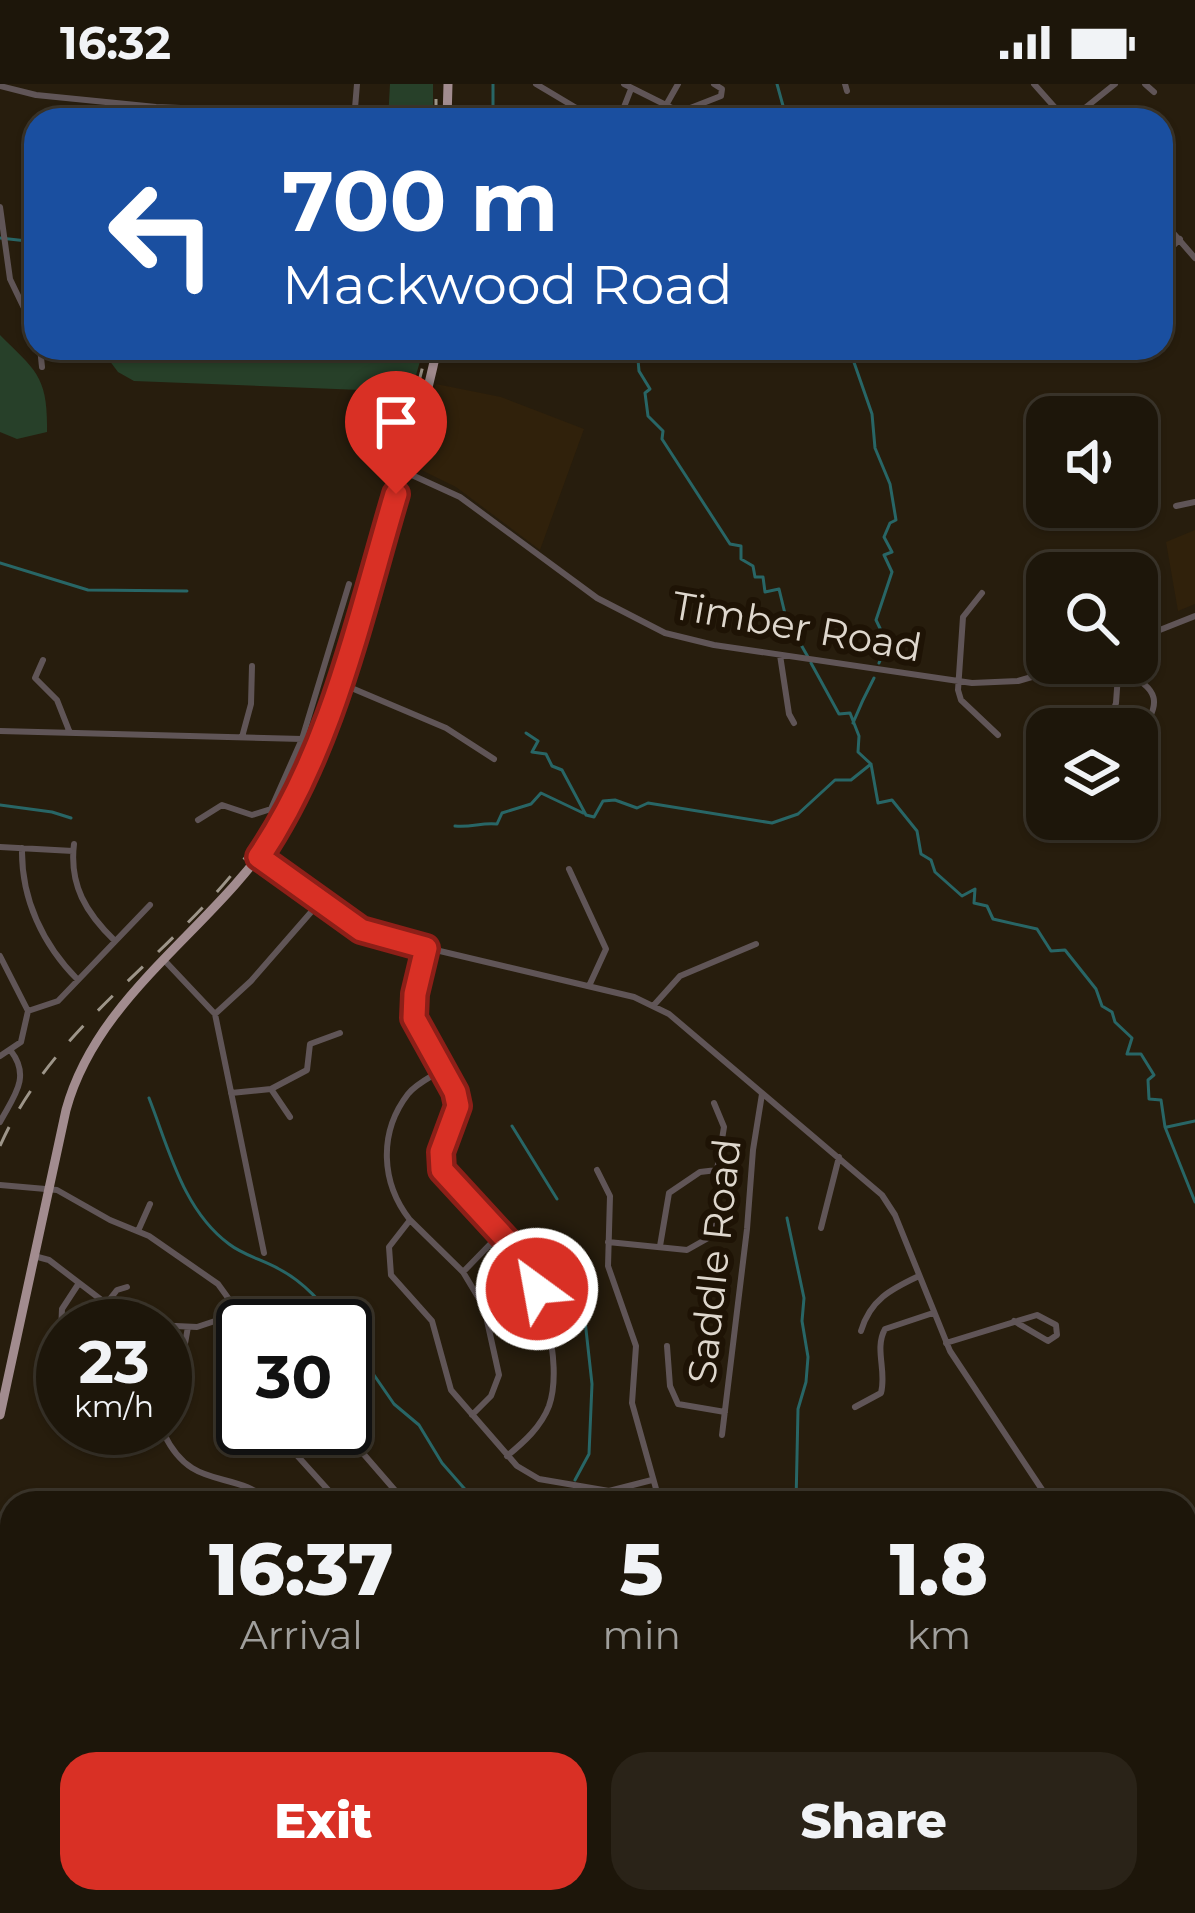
<!DOCTYPE html>
<style>
:root{--surface:#1d160a;--page:#2a2318;--text:#f1f3f6;--muted:#a09f9c;--line:#3b352b;--accent:#d93025}
body{margin:0;font-family:Montserrat,sans-serif;background:var(--page);color:var(--text);height:100vh;display:flex;flex-direction:column;font-size:45px;white-space:nowrap}
*{box-sizing:border-box;margin:0}
p{font-size:39px;color:var(--muted)}
.icon{flex:none;width:66px;height:66px;fill:none;stroke:currentColor;stroke-width:2;stroke-linecap:round;stroke-linejoin:round}
.map{position:relative;flex:1;overflow:hidden}
.details{position:absolute;left:0px;top:1407px;width:1197px;height:423px;display:flex;flex-direction:column;background:var(--surface);border-radius:36px 36px 0 0;box-shadow:0 3px 9px #0004,0 0 0 3px var(--line)}
.details>*{flex:none}
.guide{position:absolute;left:24px;top:24px;width:1149px;height:252px;border-radius:36px;box-shadow:0 3px 9px #0004,0 0 0 3px var(--line);background:#1a4fa0;color:#fff;overflow:hidden}
.fabs{position:absolute;left:1026px;top:312px;display:grid;gap:24px}
.fabs a{display:grid;place-items:center;width:132px;height:132px;border-radius:24px;background:var(--surface);box-shadow:0 3px 9px #0004,0 0 0 3px var(--line);font-size:60px}
.speed{position:absolute;left:36px;top:1215px;display:flex;gap:24px;font-size:60px;font-weight:700;text-align:center}
.speed>*{display:grid;place-content:center;width:156px;height:156px;border-radius:50%;background:var(--surface);box-shadow:0 3px 9px #0004,0 0 0 3px var(--line);line-height:1}
.speed small{font-size:30px;font-weight:400}
.speed .limit{border:6px solid #111;border-radius:18px;background:#fff;color:#111}
.pin{position:absolute;display:grid;place-items:center;width:102px;height:102px;color:#fff;margin:-123px -51px;border-radius:50% 50% 50% 0;rotate:-45deg;box-shadow:0 0 12px #0007}
.pin .icon{rotate:45deg}
.me{position:absolute;width:132px;margin:-66px;rotate:328deg;stroke-linejoin:round;filter:drop-shadow(0 0 9px #0008)}
.turn{display:flex;align-items:center;gap:42px;height:252px;padding:0 60px;font-size:54px}
.turn .icon{width:156px;height:156px;stroke-width:2.5}
.turn b{display:block;font-size:84px;line-height:102px}
.eta{display:flex;justify-content:space-evenly;align-items:center;height:204px;text-align:center}
.eta b{font-size:72px;font-weight:800;line-height:84px}
.button{display:flex;gap:24px;margin-top:auto;padding:24px 60px}
.button a{flex:1;height:138px;border-radius:36px;background:var(--accent);color:#fff;font-size:48px;font-weight:800;line-height:138px;text-align:center}
.button a+a{background:var(--page);color:var(--text)}
.status{display:flex;justify-content:space-between;align-items:center;height:84px;padding:0 60px;background:var(--surface);direction:ltr}
.status svg{height:33px;fill:currentColor}
.map>svg:first-child{display:block}
</style>
<div class="status"><b>16:32</b><svg viewBox="0 0 49 12"><path d="M0 12V9h3v3zM5 12V6h3v6zM10 12V3h3v9zM15 12V0h3v12zM26 1h20v11H26zM47 4h2v5h-2z"/></svg></div>
<div class="map">
<svg width="1195" height="1829" viewBox="0 0 1195 1829">
<rect width="100%" height="100%" fill="#271d0d"/>
<path fill="#30210b" d="M 436,300 L 501,313 L 584,345 L 540,466 L 456,403 L 411,381 Z
M 1195,446 L 1195,520 L 1178,527 L 1166,458 Z"/>
<path fill="#274029" d="M 390,0 L 433,0 L 433,36 L 388,36 Z
M 0,251 C 36,287 48,292 47,348 L 17,355 L 0,348 Z
M 100,264 L 314,264 L 399,278 L 407,275 L 410,264 L 424,264 L 411,308 L 134,297 L 118,288 Z"/>
<g fill="none" stroke-linecap="round" stroke-linejoin="round">
<path stroke="#286666" stroke-width="3" d="M 493,0 L 493,36
M 777,0 L 785,29 L 797,36
M 0,154 L 36,158
M 637,264 L 639,287 L 650,305 L 645,309 L 648,332 L 663,347 L 662,355 L 730,460 L 741,462 L 741,475 L 753,482 L 755,493 L 763,493 L 765,508 L 779,505 L 787,538 L 801,552 L 800,559 L 808,573
M 849,264 L 872,330 L 875,364 L 890,400 L 896,436 L 890,439 L 884,453 L 892,468 L 884,471 L 892,488 L 876,536 L 887,559 L 879,579
M 0,479 L 88,506 L 187,507
M 811,579 L 839,630 L 850,629 L 859,652 L 858,668 L 871,680 L 878,719 L 892,716 L 917,747 L 921,770 L 931,776 L 935,788 L 962,812 L 975,805 L 974,819 L 987,822 L 993,835 L 1037,845 L 1051,867 L 1065,866 L 1096,905 L 1102,922 L 1112,928 L 1115,938 L 1132,954 L 1127,970 L 1141,970 L 1154,991 L 1148,996 L 1149,1015 L 1161,1016 L 1165,1043 L 1195,1118
M 853,639 C 859,624 866,609 874,594
M 526,649 L 538,657 L 532,668 L 546,670 L 552,682 L 562,686 L 586,731
M 0,721 L 52,728 L 71,734
M 586,731 L 594,733 L 603,717 L 615,716 L 637,724 L 648,719 L 772,739 L 798,730 L 835,696 L 851,696 L 871,680
M 455,742 C 471,744 482,738 497,740 L 502,729 L 531,720 L 541,709 L 583,729
M 149,1014 C 169,1065 183,1126 229,1160 C 243,1171 263,1176 279,1185 C 304,1198 323,1220 340,1242
M 512,1042 L 557,1115
M 1167,1043 L 1195,1037
M 787,1134 L 804,1214 L 802,1237 L 808,1273 L 806,1298 L 798,1325 L 796,1419
M 345,1249 L 394,1320 L 419,1341 L 442,1379 L 477,1419
M 575,1396 L 589,1370 L 592,1300 L 579,1182
M 569,1419 L 571,1406
M 1178,1818 L 1186,1829"/>
<path stroke="#605557" stroke-width="6" d="M 536,0 L 578,25
M 624,0 L 680,28 L 721,12 L 722,5 L 714,0
M 845,0 L 847,7
M 1034,0 L 1066,36
M 1145,0 L 1154,8
M 0,2 L 36,11 L 156,23 L 354,31
M 703,20 L 707,36
M 665,23 L 678,0
M 354,36 L 357,0
M 625,36 L 624,23 L 631,5
M 1070,36 L 1115,0
M 0,123 L 10,195 L 36,249
M 1161,135 L 1195,174
M 1161,174 L 1180,155
M 40,264 L 42,283
M 403,387 L 460,413 L 597,514 L 665,549 L 714,561 L 972,599 L 1018,597 L 1080,579
M 1176,422 L 1195,418
M 1059,482 L 1101,489
M 982,509 L 963,533 L 958,606 L 961,616 L 998,651
M 1137,555 L 1195,532
M 780,571 L 789,630 L 794,639
M 43,576 L 35,594 L 57,616 L 70,649
M 1115,580 L 1123,584 L 1119,591 L 1112,588 Z
M 1122,588 C 1159,603 1164,620 1137,651
M 342,600 L 446,644 L 494,675
M 1107,645 L 1116,619 L 1118,591
M 0,647 L 302,655 L 319,661
M 242,653 L 251,620 L 252,582
M 198,736 L 222,721 L 252,731 L 271,725 L 302,655 L 349,500
M 74,760 C 69,801 86,829 115,857
M 0,763 L 73,767
M 22,764 C 21,815 43,861 78,896
M 259,774 L 368,850 L 634,913 L 669,930 L 882,1111 L 895,1131 L 950,1267 L 1051,1419
M 569,785 L 606,865 L 589,902
M 426,864 C 422,885 412,908 414,929 C 417,962 460,993 458,1022 C 457,1046 439,1061 442,1086 C 455,1115 490,1137 512,1161 C 541,1195 564,1279 549,1322 C 541,1343 524,1358 507,1372
M 0,872 L 28,927 L 21,958 L 0,972
M 165,877 L 215,930 L 264,1169
M 654,921 L 680,892 L 756,860
M 28,927 L 58,917 L 150,821
M 215,930 L 251,897 L 319,819
M 271,1005 L 290,1033
M 231,1009 L 271,1005 L 307,986 L 310,960 L 340,949
M 0,1038 C 14,1012 31,993 11,967
M 597,1086 L 610,1112 L 608,1182 L 636,1262 L 632,1319 L 660,1419
M 0,1101 L 57,1106 L 110,1136 L 149,1152 L 218,1200 L 231,1218
M 410,1136 C 381,1099 378,1049 408,1010 C 416,1000 429,994 440,987
M 821,1144 L 839,1073
M 138,1147 L 150,1120
M 608,1158 L 687,1166 L 710,1153 L 718,1125 L 717,1086 L 724,1043 L 714,1019
M 660,1162 L 669,1109 L 700,1088 L 717,1086
M 34,1172 L 49,1176 L 133,1240 L 197,1243 L 227,1233
M 463,1188 L 500,1150
M226 1227a12 12 0 1 1 24 0a12 12 0 1 1-24 0Z
M 106,1220 L 117,1206 L 127,1203
M 240,1239 L 243,1260
M 61,1247 L 62,1225 L 79,1199
M 861,1247 C 870,1216 891,1205 919,1192
M 946,1259 L 1037,1231 L 1056,1241 L 1057,1251 L 1048,1257 L 1014,1237
M 667,1262 L 670,1302 L 678,1320 L 725,1328
M 243,1298 L 226,1318 L 232,1340 L 293,1367 L 340,1419
M 165,1315 L 182,1276 L 188,1243
M 855,1323 L 881,1309 C 887,1287 874,1265 885,1245 L 933,1229
M 472,1331 L 491,1312 L 499,1291 L 484,1223 L 463,1188 L 410,1136 L 389,1163 L 391,1191 L 432,1237 L 451,1306 L 517,1382 L 539,1395 L 609,1407 L 652,1396
M 154,1344 L 159,1349 L 166,1348 L 169,1342 L 165,1336
M 341,1344 L 406,1419
M 164,1350 C 193,1410 234,1383 271,1419
M 722,1351 L 747,1145 L 753,1066 L 762,1010
M 0,1572 L 12,1568
M 0,1804 L 12,1803
M 429,1818 L 430,1829
M 624,1818 L 625,1829
M 916,1818 L 919,1829
M 120,1829 L 134,1822
M 188,1829 L 188,1818
M 263,1829 L 263,1818
M 853,1829 L 857,1818
M 966,1829 L 1002,1818"/>
<path stroke="#a28c8f" stroke-width="9" d="M 447,36 L 448,0
M 0,1331 L 66,1026 C 98,909 214,845 277,746 C 327,667 348,571 374,483 C 396,410 422,338 437,264"/>
<path stroke="#9d9589" stroke-width="3" stroke-dasharray="21 21" stroke-linecap="butt" d="M 436,36 L 436,0
M 0,1062 C 52,944 165,877 242,778 C 311,687 336,574 368,466 C 388,399 412,332 427,264"/>
</g>
<g fill="none" stroke-linecap="round" stroke-linejoin="round">
<g stroke="#8d1f18" stroke-width="30">
<path id="route" d="M 396,410 C 359,534 332,665 259,773 L 361,846 L 426,864 L 415,910 L 414,934 L 455,1008 L 458,1022 L 441,1068 L 442,1086 L 512,1162 L 537,1205"/>
</g>
<use href="#route" stroke="#d93025" stroke-width="21"/>
</g>
<g text-anchor="middle" stroke-width="12" stroke-linejoin="round" paint-order="stroke">
<g font-size="39" fill="#ded7cd" stroke="#1e1305">
<text transform="translate(797 542) rotate(10)" y="14">Timber Road</text>
<text transform="translate(714 1177) rotate(-84)" y="14">Saddle Road</text>
</g>
</g>
</svg>
<div class="fabs">
<a><svg class="icon" aria-label="sound" viewBox="0 0 24 24"><path d="M4 9h4l5-4v14l-5-4H4zM17 9q2 3 0 6"/></svg></a>
<a><svg class="icon" aria-label="search" viewBox="0 0 24 24"><circle cx="10" cy="10" r="6"/><path d="M15 15l6 6"/></svg></a>
<a><svg class="icon" aria-label="layers" viewBox="0 0 24 24"><path d="M12 4l9 5-9 5-9-5zM3 14l9 5 9-5"/></svg></a>
</div>
<div class="speed"><div>23<small>km/h</small></div><div class="limit">30</div></div>
<div class="pin" style="left:396px;top:410px;background:#d93025"><svg class="icon" aria-label="arrive" viewBox="0 0 24 24"><path d="M6 21V4h12l-3 4 3 4H6"/></svg></div>
<svg class="me" style="left:537px;top:1205px" viewBox="-20 -20 40 40"><circle r="17" fill="#d93025" stroke="#fff" stroke-width="3"/><path d="M0-11L8 9 0 5-8 9z" fill="#fff"/></svg>
<div class="guide">
<div class="turn"><svg class="icon" aria-label="left" viewBox="0 0 24 24"><path d="M17 20v-9H6M10 6l-5 5 5 5"/></svg><div><b>700 m</b>Mackwood Road</div></div>
</div>
<section class="details">
<div class="eta">
<div><b>16:37</b><p>Arrival</p></div>
<div><b>5</b><p>min</p></div>
<div><b>1.8</b><p>km</p></div>
</div>
<div class="button"><a>Exit</a><a>Share</a></div>
</section>
</div>
